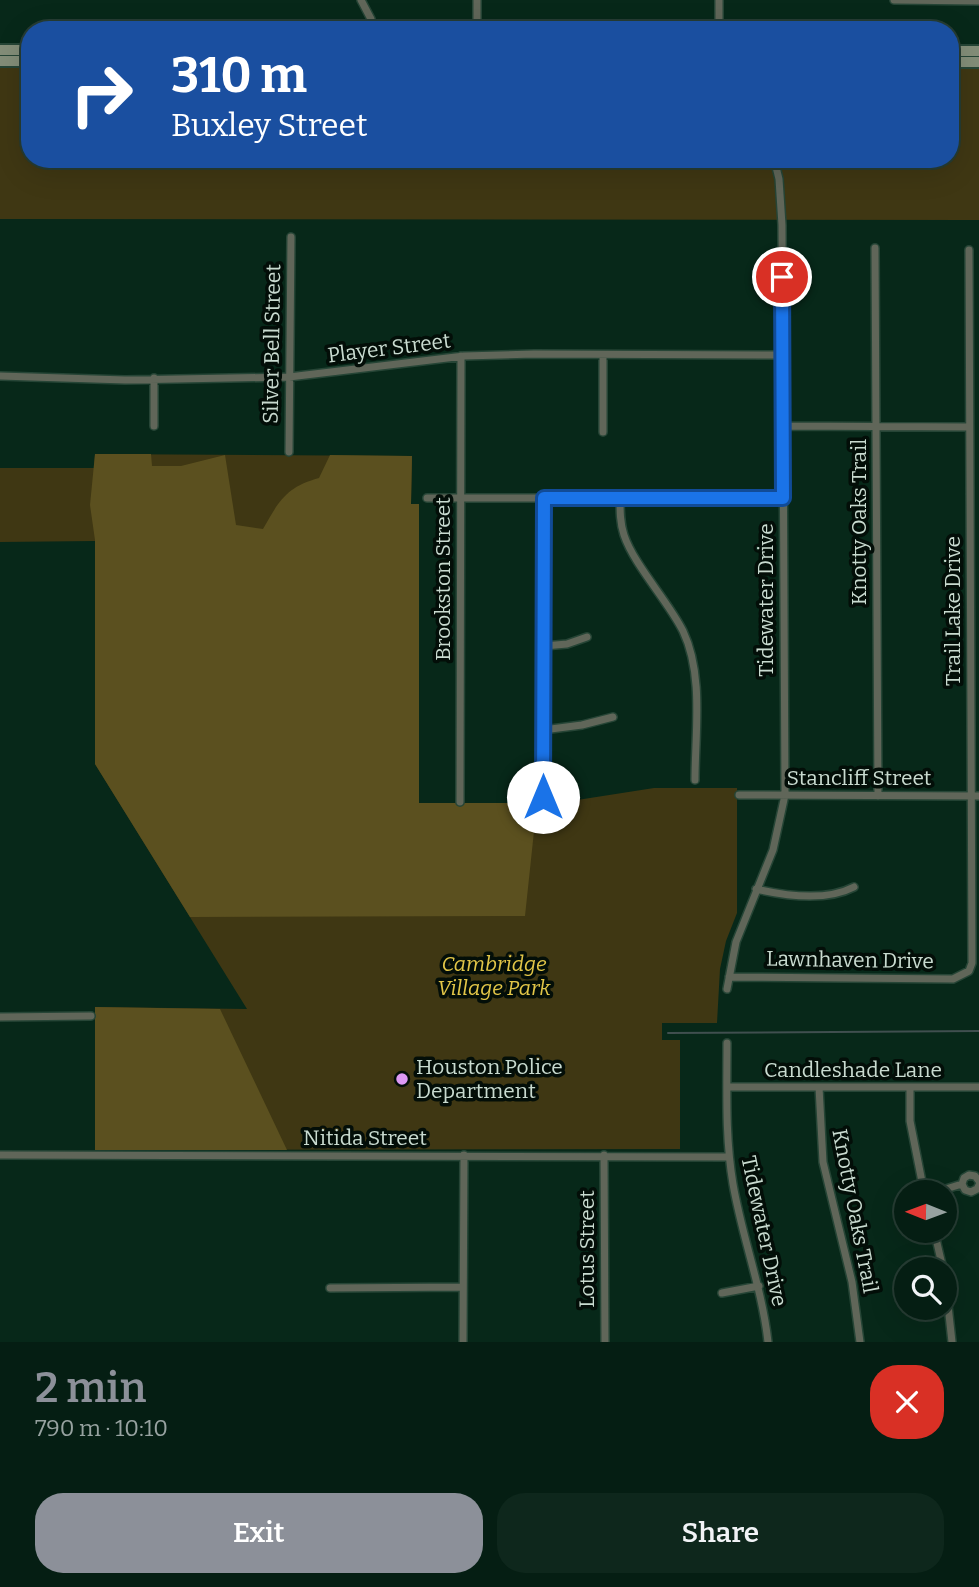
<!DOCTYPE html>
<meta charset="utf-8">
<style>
:root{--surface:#051e13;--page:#0e271c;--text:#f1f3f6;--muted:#97a2a0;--line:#263c33;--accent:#8c9099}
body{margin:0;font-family:Bitter,serif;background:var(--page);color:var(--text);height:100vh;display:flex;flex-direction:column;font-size:26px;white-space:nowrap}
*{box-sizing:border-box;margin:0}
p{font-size:23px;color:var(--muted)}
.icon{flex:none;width:38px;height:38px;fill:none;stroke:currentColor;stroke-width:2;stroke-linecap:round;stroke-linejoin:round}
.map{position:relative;height:1342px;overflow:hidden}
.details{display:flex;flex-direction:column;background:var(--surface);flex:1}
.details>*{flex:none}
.hud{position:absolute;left:21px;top:21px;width:938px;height:147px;border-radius:28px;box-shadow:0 7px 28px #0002,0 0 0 2px var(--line);background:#1a4fa0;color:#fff;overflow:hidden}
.needle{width:46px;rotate:271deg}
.fabs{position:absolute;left:894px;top:1180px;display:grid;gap:14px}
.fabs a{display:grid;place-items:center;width:63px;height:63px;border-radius:50%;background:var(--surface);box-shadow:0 7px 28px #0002,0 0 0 2px var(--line);font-size:35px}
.pin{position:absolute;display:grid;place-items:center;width:60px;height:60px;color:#fff;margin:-30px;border:4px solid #fff;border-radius:50%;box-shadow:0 2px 7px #0007}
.me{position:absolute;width:77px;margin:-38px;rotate:0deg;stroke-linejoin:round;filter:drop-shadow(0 0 5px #0008)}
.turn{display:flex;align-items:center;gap:24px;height:147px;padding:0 35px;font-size:32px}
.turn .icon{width:91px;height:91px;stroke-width:2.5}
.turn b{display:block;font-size:49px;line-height:60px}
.round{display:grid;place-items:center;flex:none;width:74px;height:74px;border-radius:28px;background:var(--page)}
.headline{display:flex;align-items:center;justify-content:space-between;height:119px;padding:0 35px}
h1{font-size:42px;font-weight:600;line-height:52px;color:var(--accent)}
.primary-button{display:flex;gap:14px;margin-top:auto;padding:14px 35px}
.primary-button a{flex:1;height:80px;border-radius:28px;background:var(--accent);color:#fff;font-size:28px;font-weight:600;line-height:80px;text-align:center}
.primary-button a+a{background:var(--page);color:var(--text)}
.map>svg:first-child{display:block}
</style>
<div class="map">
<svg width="979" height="1342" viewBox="0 0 979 1342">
<rect width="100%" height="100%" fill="#072819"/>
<path fill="#3f3713" d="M 0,66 L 30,66 L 30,159 L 950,159 L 950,69 L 979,69 L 979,220 L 0,219 Z
M 95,454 L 412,456 L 411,504 L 419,504 L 419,803 L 558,803 L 654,788 L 737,788 L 737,913 L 726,941 L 720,969 L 717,1023 L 662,1023 L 662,1040 L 680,1040 L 680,1149 L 95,1150 L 95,1007 L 247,1009 L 95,764 L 95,541 L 0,542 L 0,468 L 94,468 Z"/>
<path fill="#5b501f" d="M 95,454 L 151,454 L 152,466 L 181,466 L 225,455 L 236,525 L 263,529 C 279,501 286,487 319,478 L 330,455 L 412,456 L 411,504 L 419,504 L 419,803 L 537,803 L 525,916 L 190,917 L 95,764 L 95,540 L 90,505 Z
M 95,1007 L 220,1009 L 287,1150 L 95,1150 Z"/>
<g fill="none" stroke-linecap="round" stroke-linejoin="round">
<path stroke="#404f4f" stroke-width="2" d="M 668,1033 L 979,1031"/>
<g stroke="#264536" stroke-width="10">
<path id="street" d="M 361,0 L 371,19 L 373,30
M 894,0 L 979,1
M 477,30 L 477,0
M 719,30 L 719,0
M 875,248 L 878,796
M 603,355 L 603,432
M 0,376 L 125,380 L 289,377 L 464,356 L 534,354 L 782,355
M 154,378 L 154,426
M 783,426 L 969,427
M 289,452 L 291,237
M 427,498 L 783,498
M 620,498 C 620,511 620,523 624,535 C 634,565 668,601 683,631 C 704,675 695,733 695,780
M 544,646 L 567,644 L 587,637
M 543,730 L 582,725 L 613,717
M 739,795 L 979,796
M 543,797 L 544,498
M 460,802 L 461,356
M 756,889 C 786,896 827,901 854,887
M 729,977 L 953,979 L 969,971 L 972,963 L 969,250
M 727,989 L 736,942 L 773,850 L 785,795 L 782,225 L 779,179 L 774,159
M 0,1017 L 91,1016
M 727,1043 C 727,1090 725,1137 733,1184 C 742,1237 762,1288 768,1342
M 727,1087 L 979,1087
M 819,1087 L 823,1162 L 852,1282 L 860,1342
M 910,1087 L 910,1121 L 924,1192
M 0,1155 L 729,1157
M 604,1155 L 605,1342
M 962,1184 L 965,1190 L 971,1192 L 977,1189 L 979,1185
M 936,1192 L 962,1184 L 964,1178 L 969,1175 L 975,1176 L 979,1181
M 934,1230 L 943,1269
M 945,1278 L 952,1342
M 330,1288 L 463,1287
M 722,1293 L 759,1286
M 463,1342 L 464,1155"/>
</g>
<g stroke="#264536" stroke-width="14">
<path id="secondary" d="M 0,50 L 30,50
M 950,51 L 979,51
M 0,61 L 30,61
M 950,62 L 979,62"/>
</g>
<use href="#street" stroke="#606659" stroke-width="7"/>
<use href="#secondary" stroke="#838d78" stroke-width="10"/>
</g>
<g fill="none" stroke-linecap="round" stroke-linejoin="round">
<g stroke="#114b97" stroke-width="18">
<path id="route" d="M 543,797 L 544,498 L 783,498 L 782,277"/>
</g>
<use href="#route" stroke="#1a73e8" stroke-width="12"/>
</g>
<circle fill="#dd99f4" stroke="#030e08" stroke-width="2.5" cx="402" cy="1079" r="7"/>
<g text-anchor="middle" stroke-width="7" stroke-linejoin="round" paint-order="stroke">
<g font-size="21" fill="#c9dbd0" stroke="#030e08">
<text transform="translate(272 344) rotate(-89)" y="7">Silver Bell Street</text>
<text transform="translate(389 348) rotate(-7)" y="7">Player Street</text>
<text transform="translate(859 522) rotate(-90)" y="7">Knotty Oaks Trail</text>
<text transform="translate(443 579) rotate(-90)" y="7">Brookston Street</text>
<text transform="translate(766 600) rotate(-90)" y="7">Tidewater Drive</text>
<text transform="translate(953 611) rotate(-90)" y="7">Trail Lake Drive</text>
<text x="859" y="785">Stancliff Street</text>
<text transform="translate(850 960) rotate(1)" y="7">Lawnhaven Drive</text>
<text x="853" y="1077">Candleshade Lane</text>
<text x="365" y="1145">Nitida Street</text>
<text transform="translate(855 1211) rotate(79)" y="7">Knotty Oaks Trail</text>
<text transform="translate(764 1231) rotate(78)" y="7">Tidewater Drive</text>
<text transform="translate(587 1249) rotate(-90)" y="7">Lotus Street</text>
</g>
<g font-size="21" font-style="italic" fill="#e2c648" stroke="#030e08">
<text x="494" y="971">Cambridge<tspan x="494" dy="24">Village Park</tspan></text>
</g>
<g font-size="21" fill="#c9dbd0" stroke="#030e08" text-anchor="start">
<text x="416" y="1074">Houston Police<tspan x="416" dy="24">Department</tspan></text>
</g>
</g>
</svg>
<div class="fabs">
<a><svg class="needle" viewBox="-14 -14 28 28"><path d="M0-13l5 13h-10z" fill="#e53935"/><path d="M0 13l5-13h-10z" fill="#97a2a0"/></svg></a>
<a><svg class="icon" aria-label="search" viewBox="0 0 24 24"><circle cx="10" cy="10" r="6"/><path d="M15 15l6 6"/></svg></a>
</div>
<div class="pin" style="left:782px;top:277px;background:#d93025"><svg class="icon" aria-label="arrive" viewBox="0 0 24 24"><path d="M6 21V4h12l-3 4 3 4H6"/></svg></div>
<svg class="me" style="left:543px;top:797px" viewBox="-20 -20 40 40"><circle r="19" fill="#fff"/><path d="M0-13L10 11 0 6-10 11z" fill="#1a73e8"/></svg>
<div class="hud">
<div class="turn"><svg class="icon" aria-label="right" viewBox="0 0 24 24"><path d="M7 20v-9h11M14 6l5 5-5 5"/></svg><div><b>310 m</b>Buxley Street</div></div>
</div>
</div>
<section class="details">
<div class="headline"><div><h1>2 min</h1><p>790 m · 10:10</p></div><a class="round" style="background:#d93025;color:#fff"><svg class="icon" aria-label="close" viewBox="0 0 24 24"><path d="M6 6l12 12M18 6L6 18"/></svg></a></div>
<div class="primary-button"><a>Exit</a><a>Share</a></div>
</section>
